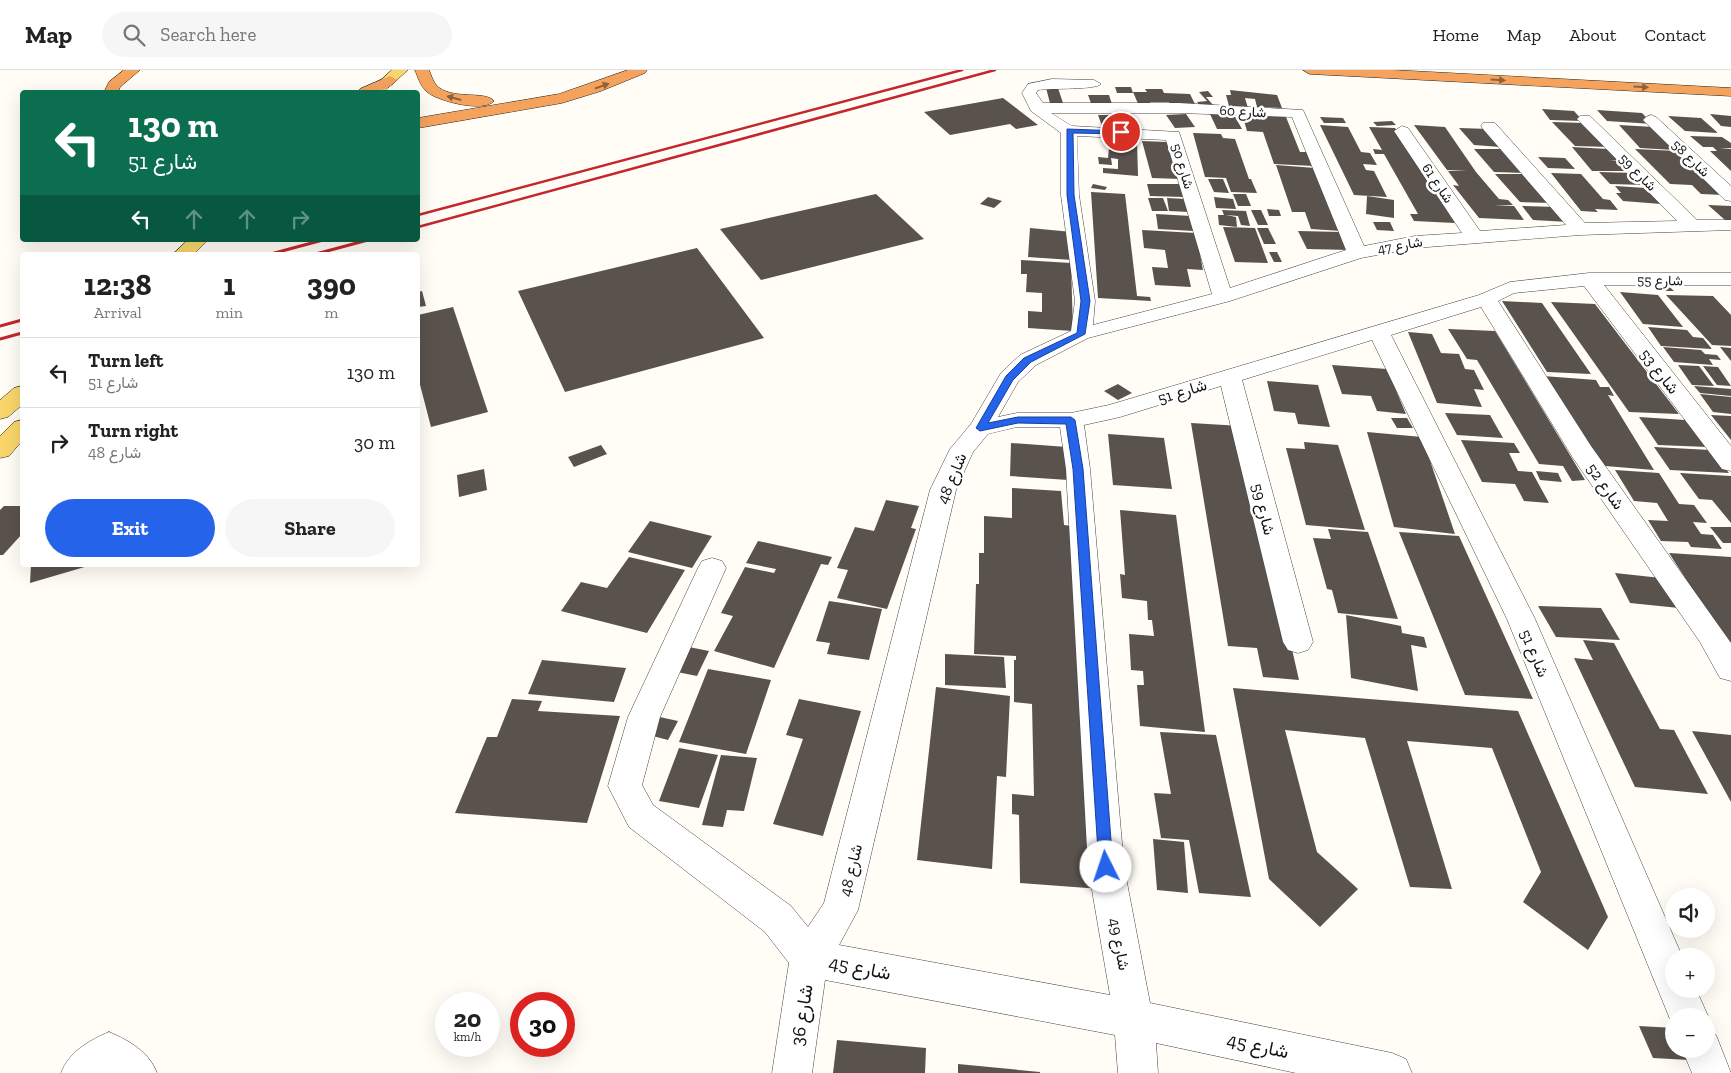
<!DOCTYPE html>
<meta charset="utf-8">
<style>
:root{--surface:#fff;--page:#f6f6f6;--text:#222;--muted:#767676;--line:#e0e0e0;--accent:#2563eb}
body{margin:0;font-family:"Zilla Slab",Vazirmatn,serif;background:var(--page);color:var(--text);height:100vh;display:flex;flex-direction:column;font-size:19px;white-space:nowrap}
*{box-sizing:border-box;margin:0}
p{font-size:16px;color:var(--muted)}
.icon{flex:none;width:28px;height:28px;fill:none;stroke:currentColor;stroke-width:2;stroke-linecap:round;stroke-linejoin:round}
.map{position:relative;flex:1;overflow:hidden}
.drawer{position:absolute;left:20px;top:182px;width:400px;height:315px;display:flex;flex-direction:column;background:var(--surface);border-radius:5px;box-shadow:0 5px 20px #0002}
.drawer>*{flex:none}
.banner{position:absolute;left:20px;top:20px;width:400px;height:152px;border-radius:5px;box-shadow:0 5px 20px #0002;background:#0b6e4f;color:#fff;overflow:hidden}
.buttons{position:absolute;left:1665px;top:818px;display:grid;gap:10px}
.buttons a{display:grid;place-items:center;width:50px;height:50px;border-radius:50%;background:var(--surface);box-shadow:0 5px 20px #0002;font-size:25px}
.speed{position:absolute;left:435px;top:922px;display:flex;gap:10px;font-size:25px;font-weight:700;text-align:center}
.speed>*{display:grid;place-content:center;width:65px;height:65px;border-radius:50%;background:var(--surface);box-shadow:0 5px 20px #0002;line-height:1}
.speed small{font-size:12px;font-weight:400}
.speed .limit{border:8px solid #d22;background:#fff;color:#111}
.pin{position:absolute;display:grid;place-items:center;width:42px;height:42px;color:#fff;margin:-21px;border:2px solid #fff;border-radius:50%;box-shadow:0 1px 5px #0007}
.me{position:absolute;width:55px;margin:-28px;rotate:356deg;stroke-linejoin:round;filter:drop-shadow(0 0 4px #0008)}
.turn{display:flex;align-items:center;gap:18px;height:105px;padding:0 25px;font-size:22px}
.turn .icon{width:65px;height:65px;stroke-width:2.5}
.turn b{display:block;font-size:35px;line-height:42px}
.lanes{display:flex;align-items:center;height:48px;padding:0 25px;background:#0003;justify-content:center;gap:25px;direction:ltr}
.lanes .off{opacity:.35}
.eta{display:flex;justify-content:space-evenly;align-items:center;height:85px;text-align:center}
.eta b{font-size:30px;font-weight:700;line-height:35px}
.cta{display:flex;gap:10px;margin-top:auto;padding:10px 25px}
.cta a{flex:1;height:58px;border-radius:30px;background:var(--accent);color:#fff;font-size:20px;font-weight:700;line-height:58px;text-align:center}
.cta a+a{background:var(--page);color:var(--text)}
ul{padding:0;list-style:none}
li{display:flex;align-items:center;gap:15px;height:70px;padding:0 25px;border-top:1px solid var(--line)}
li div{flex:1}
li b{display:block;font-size:19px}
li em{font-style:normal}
header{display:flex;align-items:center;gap:30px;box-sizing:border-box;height:70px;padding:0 25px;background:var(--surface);border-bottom:1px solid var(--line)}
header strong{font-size:24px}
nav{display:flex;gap:28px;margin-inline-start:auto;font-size:18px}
.search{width:350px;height:45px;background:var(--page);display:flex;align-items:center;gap:12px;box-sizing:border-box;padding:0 18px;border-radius:28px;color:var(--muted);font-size:19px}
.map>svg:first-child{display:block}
</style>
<header>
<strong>Map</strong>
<div class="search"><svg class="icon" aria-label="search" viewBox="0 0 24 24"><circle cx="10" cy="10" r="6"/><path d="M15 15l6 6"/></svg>Search here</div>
<nav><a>Home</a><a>Map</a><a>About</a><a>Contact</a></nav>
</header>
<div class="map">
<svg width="1731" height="1003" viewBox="0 0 1731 1003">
<rect width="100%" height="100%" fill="#fffdf5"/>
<path fill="#5a524d" d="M 1115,17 L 1131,17 L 1133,23 L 1117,23 Z
M 1046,18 L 1058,18 L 1063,33 L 1050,33 Z
M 1145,19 L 1162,19 L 1164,23 L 1190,24 L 1196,36 L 1171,36 L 1169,32 L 1150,32 L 1152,36 L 1139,36 L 1133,22 L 1147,22 Z
M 1230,20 L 1277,25 L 1282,38 L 1257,37 L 1255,29 L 1245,28 L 1248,38 L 1229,36 L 1226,25 L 1231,25 Z
M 1208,21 L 1213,27 L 1206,27 L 1214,36 L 1201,37 L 1197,32 L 1207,31 L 1199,22 Z
M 1088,25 L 1109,25 L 1113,37 L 1092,36 Z
M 1003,28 L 1038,55 L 1016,59 L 1010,54 L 950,65 L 924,42 Z
M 1542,39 L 1574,41 L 1583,51 L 1550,50 Z
M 1597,40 L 1642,43 L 1653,54 L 1607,51 Z
M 1186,44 L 1195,57 L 1175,58 L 1166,45 Z
M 1210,44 L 1234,45 L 1242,59 L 1217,59 Z
M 1242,44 L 1286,47 L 1300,82 L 1308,82 L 1314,96 L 1274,94 L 1263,62 L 1247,61 Z
M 1710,44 L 1731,46 L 1731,57 L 1721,56 Z
M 1098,45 L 1117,45 L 1121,56 L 1102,56 Z
M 1668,46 L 1701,48 L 1718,63 L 1685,61 Z
M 1320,47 L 1343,48 L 1346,53 L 1324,53 Z
M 1392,51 L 1396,55 L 1377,56 L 1373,52 Z
M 1552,52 L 1584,53 L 1609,77 L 1575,76 Z
M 1320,55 L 1348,57 L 1361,82 L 1370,83 L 1377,95 L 1363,94 L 1366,100 L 1374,101 L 1387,127 L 1354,125 Z
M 1414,55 L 1445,57 L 1476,102 L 1499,129 L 1508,130 L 1513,135 L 1494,136 L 1514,136 L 1524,150 L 1479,148 L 1453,115 L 1459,116 L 1448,101 L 1467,101 L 1447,100 Z
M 1619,55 L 1654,57 L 1675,80 L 1640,78 Z
M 1369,57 L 1395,58 L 1455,153 L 1414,151 L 1410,144 L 1418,144 L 1384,84 L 1375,84 L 1373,79 L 1382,80 Z
M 1459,58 L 1489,59 L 1501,77 L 1474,75 Z
M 1193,63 L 1221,64 L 1223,68 L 1235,69 L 1249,109 L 1251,109 L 1257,123 L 1231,122 L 1226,108 L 1205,107 Z
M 1690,66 L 1722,67 L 1731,73 L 1731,78 L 1720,78 L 1731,79 L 1731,101 L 1710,81 L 1717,81 L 1713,77 L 1703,77 Z
M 1116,69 L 1137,71 L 1138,106 L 1103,103 L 1103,98 L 1118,99 L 1118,89 L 1124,90 L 1111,88 L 1112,95 L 1099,94 L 1098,87 L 1108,88 L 1109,78 L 1114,78 Z
M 1142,71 L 1167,72 L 1181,109 L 1152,108 Z
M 1572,77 L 1608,79 L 1618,90 L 1610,90 L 1621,91 L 1629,101 L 1592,101 Z
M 1474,79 L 1505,79 L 1525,103 L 1494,102 Z
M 1635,79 L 1677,81 L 1724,125 L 1701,124 L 1692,115 L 1670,114 Z
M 1538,87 L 1565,88 L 1575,99 L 1548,98 Z
M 1276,95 L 1315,98 L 1341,161 L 1311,159 L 1305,142 L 1292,142 Z
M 1599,102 L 1634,103 L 1646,115 L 1610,114 Z
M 1551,103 L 1581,104 L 1603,129 L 1610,130 L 1618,140 L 1595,139 L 1598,142 L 1581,141 Z
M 1495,104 L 1526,104 L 1552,133 L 1520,132 Z
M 1208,109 L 1223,109 L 1229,123 L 1214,122 Z
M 1093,114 L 1107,117 L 1105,120 L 1091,118 Z
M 1147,114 L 1179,114 L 1184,127 L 1150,126 Z
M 1615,116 L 1646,118 L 1661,134 L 1623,131 L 1616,123 L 1621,123 Z
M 1091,122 L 1125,124 L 1137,226 L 1150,227 L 1151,231 L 1098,228 Z
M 876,124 L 924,169 L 761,210 L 720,159 Z
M 1233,124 L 1246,124 L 1251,136 L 1238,136 Z
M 1367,126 L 1394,130 L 1394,148 L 1366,144 Z
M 988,127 L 1002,131 L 994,138 L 980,134 Z
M 1214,127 L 1233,129 L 1236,139 L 1216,138 Z
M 1148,128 L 1163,128 L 1168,141 L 1152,141 Z
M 1167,128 L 1186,129 L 1189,142 L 1169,141 Z
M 1708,135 L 1731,136 L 1731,150 L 1725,150 Z
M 1522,136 L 1557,137 L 1569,152 L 1533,150 Z
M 1267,139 L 1279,140 L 1281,146 L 1269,146 Z
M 1222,140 L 1246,141 L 1250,156 L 1241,155 L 1238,146 L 1226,145 L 1236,147 L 1237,157 L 1219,155 L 1218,145 L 1224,145 Z
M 1251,140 L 1261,140 L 1268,155 L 1258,155 Z
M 1156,144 L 1191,146 L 1194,161 L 1158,159 Z
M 1373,152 L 1390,152 L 1394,161 L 1377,160 Z
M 1223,157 L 1255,158 L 1268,193 L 1235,192 Z
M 1030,158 L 1072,162 L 1072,190 L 1028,187 Z
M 1257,158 L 1268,158 L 1276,174 L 1264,174 Z
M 1142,160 L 1196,163 L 1203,200 L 1187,199 L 1191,217 L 1155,215 L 1152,197 L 1168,198 L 1165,180 L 1144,178 Z
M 1298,161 L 1341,162 L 1351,180 L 1307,179 Z
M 697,178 L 764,268 L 565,322 L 518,221 Z
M 1269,182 L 1277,182 L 1282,192 L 1274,192 Z
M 1021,190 L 1071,193 L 1073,261 L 1028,258 L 1028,241 L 1042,242 L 1042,223 L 1026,222 L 1027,204 L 1021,204 Z
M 1652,211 L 1663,211 L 1674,221 L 1662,221 Z
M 422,221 L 426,236 L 418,237 L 418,222 Z
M 1620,222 L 1658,225 L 1683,257 L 1643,254 Z
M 1666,225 L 1713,226 L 1731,245 L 1731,276 L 1712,275 Z
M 1502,231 L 1542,233 L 1591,304 L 1547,302 Z
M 1551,232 L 1595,234 L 1679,344 L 1629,342 Z
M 453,237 L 488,342 L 431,357 L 418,307 L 418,245 Z
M 1648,257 L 1687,260 L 1693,267 L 1703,268 L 1712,279 L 1661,276 Z
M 1448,259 L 1495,261 L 1585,410 L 1572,411 L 1563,396 L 1539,394 L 1477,290 L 1467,289 Z
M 1408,262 L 1432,264 L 1441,283 L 1459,284 L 1465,299 L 1474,300 L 1484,320 L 1474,319 L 1482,337 L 1437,333 Z
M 1663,277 L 1701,280 L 1705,284 L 1717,285 L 1721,290 L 1709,289 L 1713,295 L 1674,292 Z
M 1720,277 L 1731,278 L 1731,291 Z
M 1332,295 L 1387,299 L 1406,344 L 1377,341 L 1371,326 L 1342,324 Z
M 1678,295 L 1699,296 L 1714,316 L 1692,315 Z
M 1703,296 L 1718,297 L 1731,316 L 1717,315 Z
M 1543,306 L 1596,310 L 1600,317 L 1609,317 L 1614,326 L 1608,325 L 1654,400 L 1593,395 Z
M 1267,311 L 1318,315 L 1330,357 L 1298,354 L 1295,343 L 1274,341 Z
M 1118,314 L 1132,323 L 1118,330 L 1104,321 Z
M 1694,316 L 1731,319 L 1731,326 L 1700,323 Z
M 1700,324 L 1731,327 L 1731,344 L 1713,342 Z
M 1445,343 L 1490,345 L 1503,368 L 1457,365 Z
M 1711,345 L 1731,346 L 1731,370 Z
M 1639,347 L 1685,350 L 1708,377 L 1658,375 Z
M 1391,348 L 1407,348 L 1413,358 L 1397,358 Z
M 1191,353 L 1241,356 L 1299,610 L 1263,607 L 1257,578 L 1228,576 Z
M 1367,362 L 1422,367 L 1455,464 L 1394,457 Z
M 1108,364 L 1164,368 L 1172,419 L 1113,415 Z
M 1461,370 L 1514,373 L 1520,383 L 1509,383 L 1518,401 L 1532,402 L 1549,433 L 1524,431 L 1515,414 L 1482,412 Z
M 1304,372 L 1338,375 L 1365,460 L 1306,455 L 1286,378 L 1305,379 Z
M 1011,373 L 1067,377 L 1068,410 L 1010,406 Z
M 601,375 L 607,384 L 574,397 L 568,387 Z
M 1654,377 L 1710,380 L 1729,403 L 1670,400 Z
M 484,399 L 487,420 L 459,427 L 457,405 Z
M 1615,400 L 1659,403 L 1679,434 L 1694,435 L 1707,453 L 1693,452 L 1701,464 L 1713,465 L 1722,479 L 1691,477 L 1688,472 L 1661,471 L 1648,450 L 1668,451 L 1657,433 L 1634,431 Z
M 1536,401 L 1558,403 L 1562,412 L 1540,410 Z
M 1680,403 L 1731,406 L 1731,453 L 1712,430 L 1699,429 Z
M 1012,418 L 1061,421 L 1064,455 L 1072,456 L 1101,819 L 1020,813 L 1019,745 L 1012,744 L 1012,724 L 1034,726 L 1032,634 L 1014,632 L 1014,590 L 1016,590 L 1016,586 L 974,584 L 976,514 L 979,514 L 979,483 L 984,483 L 984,446 L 1012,448 Z
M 886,430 L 919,436 L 911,458 L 916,459 L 887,539 L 837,528 L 848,500 L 837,498 L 855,457 L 874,461 Z
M 4,436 L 22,436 L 22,464 L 3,485 L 0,485 L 0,440 Z
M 1120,440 L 1176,445 L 1205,662 L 1140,656 L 1137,615 L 1144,615 L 1143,601 L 1131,600 L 1129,564 L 1154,566 L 1152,550 L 1148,550 L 1147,531 L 1122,528 L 1120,504 L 1125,505 Z
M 650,451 L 712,466 L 692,498 L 628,482 Z
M 1710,457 L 1731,457 L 1731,473 L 1723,473 Z
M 1328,459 L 1368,462 L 1398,549 L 1338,543 L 1332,520 L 1327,519 L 1313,468 L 1331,469 Z
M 1399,462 L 1459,466 L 1533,629 L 1465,625 Z
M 758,471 L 832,487 L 828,495 L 821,494 L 774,598 L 714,581 L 733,546 L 721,543 L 745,497 L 774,503 L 776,499 L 746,493 Z
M 1669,483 L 1731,487 L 1731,579 Z
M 629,487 L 685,500 L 647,563 L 561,541 L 581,512 L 607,518 Z
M 31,495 L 88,495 L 88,496 L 30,513 Z
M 1615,503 L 1661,508 L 1679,538 L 1630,533 Z
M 829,531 L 882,539 L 869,590 L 827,584 L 830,573 L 816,571 Z
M 1538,536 L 1601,538 L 1620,570 L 1556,567 Z
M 1346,545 L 1401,556 L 1402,563 L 1424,567 L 1427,578 L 1411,575 L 1418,621 L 1351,608 Z
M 1583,570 L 1614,573 L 1660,659 L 1674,660 L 1708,724 L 1635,717 L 1574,588 L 1593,590 Z
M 684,576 L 709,581 L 697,606 L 672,601 Z
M 945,584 L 1004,587 L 1006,618 L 945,615 Z
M 542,590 L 626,598 L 614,632 L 528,624 Z
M 708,599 L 771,610 L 746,684 L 679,672 Z
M 936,617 L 1010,626 L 1006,707 L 997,706 L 992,799 L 917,790 Z
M 1233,618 L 1518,641 L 1608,847 L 1588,880 L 1523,832 L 1541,802 L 1492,678 L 1407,671 L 1452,819 L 1410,817 L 1365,668 L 1285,660 L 1317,782 L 1358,819 L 1320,857 L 1269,809 Z
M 512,629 L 542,631 L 538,641 L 620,646 L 587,753 L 455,743 L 487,667 L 497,667 Z
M 799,629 L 861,641 L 823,766 L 773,754 L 803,669 L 786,665 Z
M 655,646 L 678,651 L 668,670 L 645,664 Z
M 1692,661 L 1731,665 L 1731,732 Z
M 1160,662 L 1216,665 L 1251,827 L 1199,823 L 1189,770 L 1161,768 L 1154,723 L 1171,724 Z
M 679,678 L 718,685 L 699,738 L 659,731 Z
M 721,685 L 757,688 L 744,741 L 727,740 L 723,757 L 702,755 Z
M 1153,769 L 1184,772 L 1188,823 L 1157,820 Z
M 1639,956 L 1674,958 L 1674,979 L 1684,979 L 1690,990 L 1653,988 Z
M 837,970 L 926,978 L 925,1003 L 833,1003 Z
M 958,994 L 1040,1002 L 1040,1003 L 958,1003 Z"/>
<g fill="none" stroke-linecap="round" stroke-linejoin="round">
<g stroke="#444" stroke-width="1">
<path id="minor" d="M 1052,9 L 1094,10 L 1101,14 C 1096,20 1051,18 1038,20 L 1036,23 L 1043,33 L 1179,33 L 1303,40 L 1364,176 L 1415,166 L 1462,163 L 1394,61 L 1402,56 L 1408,58 L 1480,161 L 1566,155 L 1483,59 L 1481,56 L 1483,53 L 1495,53 L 1585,153 L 1677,151 L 1580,52 L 1577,49 L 1580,46 L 1590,46 L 1697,150 L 1731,150 L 1731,160 L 1580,165 L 1415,178 L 1361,188 L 1230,231 L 1088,268 L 1036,295 L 1018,312 L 998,347 L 1017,343 L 1071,343 L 1109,335 L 1479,225 L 1510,212 L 1589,203 L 1731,203 L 1731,215 L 1604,215 L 1731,376 L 1731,401 L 1722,399 L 1584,216 L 1514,223 L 1498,231 L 1591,376 L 1731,573 L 1731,611 L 1720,608 L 1700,572 L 1573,388 L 1481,237 L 1391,265 L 1535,549 L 1682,886 L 1674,886 L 1674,919 L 1696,919 L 1708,946 L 1706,949 L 1706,946 L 1674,946 L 1674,959 L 1507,549 L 1372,270 L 1242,310 L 1313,572 L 1308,580 L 1298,583 L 1288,580 L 1283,572 L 1221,316 L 1120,347 L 1084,355 L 1090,399 L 1124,797 L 1150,933 L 1392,983 L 1406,989 L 1412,1003 L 1296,1003 L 1156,973 L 1158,1003 L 1118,1003 L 1115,965 L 825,910 L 812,1003 L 772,1003 L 789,893 L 765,862 L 629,757 L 608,716 L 628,647 L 698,498 L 702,491 L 712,488 L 722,491 L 726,498 L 660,647 L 642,715 L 653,735 L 791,836 L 808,857 L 824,833 L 930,420 L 950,379 L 971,354 L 1001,303 L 1020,285 L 1071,261 L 1075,231 L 1061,125 L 1061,63 L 1031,41 L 1022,23 L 1028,14 ZM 1051,43 L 1179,43 L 1292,47 L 1346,180 L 1230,218 L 1179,62 L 1072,56 ZM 1077,66 L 1166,70 L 1212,224 L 1093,255 L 1095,231 L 1079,125 ZM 1017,357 L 1060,357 L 1066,399 L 1088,797 L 1110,925 L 839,875 L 858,840 L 956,420 L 973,382 L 988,364 Z
M 1651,45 L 1656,47 L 1731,116 L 1731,131 L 1725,130 L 1646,53 L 1643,50 L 1646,47 Z
M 1706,961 L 1716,965 L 1731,1003 L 1692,1003 L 1682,979 L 1706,979 Z
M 109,962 C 130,971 149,982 157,1003 L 61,1003 C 69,982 88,971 109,962 Z"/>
</g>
<g stroke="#222" stroke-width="1">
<path id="major" d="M 392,0 L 408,0 L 383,22 L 368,22 Z
M 188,170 L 208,170 L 193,185 L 172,185 Z
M 22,316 L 22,335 L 8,347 L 0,349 L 0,330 L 14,318 Z
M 22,350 L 22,371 L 9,386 L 0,388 L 0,366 L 14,352 Z"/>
</g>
<g stroke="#222" stroke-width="1">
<path id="highway" d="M 124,0 L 140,0 L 120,17 L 118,22 L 104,22 L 109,12 Z
M 415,0 L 429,0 C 431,5 433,11 436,15 C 451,31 485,20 494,31 C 484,43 436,31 426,21 C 420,15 418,7 415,0 Z
M 628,0 L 647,0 L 645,3 L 601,21 L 562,33 L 418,58 L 418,48 L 559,24 Z
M 1303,0 L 1392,0 L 1731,18 L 1731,26 L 1310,4 Z
M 390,6 L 397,10 C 388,21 371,24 358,22 L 360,19 Z"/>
</g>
<use href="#minor" fill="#fff" fill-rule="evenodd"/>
<use href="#major" fill="#f9d66b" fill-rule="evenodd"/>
<use href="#highway" fill="#f5a25d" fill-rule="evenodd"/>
<path stroke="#c4262e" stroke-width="2.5" d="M 418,145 L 962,0
M 418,157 L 995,0"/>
<path stroke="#c4262e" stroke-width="3" d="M 267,185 L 323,170
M 312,185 L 368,170
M 0,256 L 22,250
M 0,269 L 22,263"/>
</g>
<defs><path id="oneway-solid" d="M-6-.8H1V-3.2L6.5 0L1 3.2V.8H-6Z" transform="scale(1.25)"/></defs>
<g fill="#8e613b">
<use href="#oneway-solid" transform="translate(1498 10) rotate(3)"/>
<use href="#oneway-solid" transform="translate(602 16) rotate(-19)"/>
<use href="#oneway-solid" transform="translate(1641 17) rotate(3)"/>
<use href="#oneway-solid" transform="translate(454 28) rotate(-165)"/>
</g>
<path fill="#2563eb" stroke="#184099" d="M 1067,59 L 1121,61 L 1124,62 L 1121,64 L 1073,63 L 1074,125 L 1090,231 L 1085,264 L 1031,292 L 1013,310 L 988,353 L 1018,347 L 1071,347 L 1075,350 L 1083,399 L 1113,797 L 1111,802 L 1106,804 L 1101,802 L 1099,797 L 1073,399 L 1066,354 L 1018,353 L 980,361 L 976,358 L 1006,306 L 1024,288 L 1077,263 L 1081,231 L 1067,125 Z"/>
<g text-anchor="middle" stroke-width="5" stroke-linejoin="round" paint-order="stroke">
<g font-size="14" fill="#111" stroke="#fff">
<text transform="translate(1243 41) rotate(3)" y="5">شارع 60</text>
<text transform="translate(1691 88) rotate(44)" y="5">شارع 58</text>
<text transform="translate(1183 96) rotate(73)" y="5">شارع 50</text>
<text transform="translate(1638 102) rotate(45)" y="5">شارع 59</text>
<text transform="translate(1438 113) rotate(56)" y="5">شارع 61</text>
<text transform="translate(1400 175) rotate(-10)" y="5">شارع 47</text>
<text transform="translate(1660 210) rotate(1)" y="5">شارع 55</text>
</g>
<g font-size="16" fill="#111" stroke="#fff">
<text transform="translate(1660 301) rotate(52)" y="6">شارع 53</text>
<text transform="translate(1182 321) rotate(-17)" y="6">شارع 51</text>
<text transform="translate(951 408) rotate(-67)" y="6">شارع 48</text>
<text transform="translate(1606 416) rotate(55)" y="6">شارع 52</text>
<text transform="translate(1264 439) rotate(76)" y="6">شارع 59</text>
<text transform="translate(1535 583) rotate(67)" y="6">شارع 51</text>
<text transform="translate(850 800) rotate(-76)" y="6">شارع 48</text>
<text transform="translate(1120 874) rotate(79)" y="6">شارع 49</text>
</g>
<g font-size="19" fill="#111" stroke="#fff">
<text transform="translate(860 897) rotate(11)" y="7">شارع 45</text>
<text transform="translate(801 945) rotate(-81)" y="7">شارع 36</text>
<text transform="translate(1258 975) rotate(12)" y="7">شارع 45</text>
</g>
</g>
</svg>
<div class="buttons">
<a><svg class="icon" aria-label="sound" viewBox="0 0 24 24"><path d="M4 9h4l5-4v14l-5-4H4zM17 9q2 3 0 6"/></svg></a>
<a>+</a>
<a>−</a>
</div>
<div class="speed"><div>20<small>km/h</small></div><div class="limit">30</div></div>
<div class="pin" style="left:1121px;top:62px;background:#d93025"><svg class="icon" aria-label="arrive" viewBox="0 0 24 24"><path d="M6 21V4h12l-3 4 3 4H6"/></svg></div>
<svg class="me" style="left:1106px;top:797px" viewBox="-20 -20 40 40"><circle r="19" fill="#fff"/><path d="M0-13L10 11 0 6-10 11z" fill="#2563eb"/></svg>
<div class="banner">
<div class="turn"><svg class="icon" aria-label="left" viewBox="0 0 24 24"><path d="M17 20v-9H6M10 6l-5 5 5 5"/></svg><div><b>130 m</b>شارع 51</div></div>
<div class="lanes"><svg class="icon" aria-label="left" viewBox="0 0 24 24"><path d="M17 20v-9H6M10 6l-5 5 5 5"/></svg><svg class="icon off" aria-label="ahead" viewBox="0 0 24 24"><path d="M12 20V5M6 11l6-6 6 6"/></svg><svg class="icon off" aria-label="ahead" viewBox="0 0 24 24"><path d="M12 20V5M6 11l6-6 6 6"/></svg><svg class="icon off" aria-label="right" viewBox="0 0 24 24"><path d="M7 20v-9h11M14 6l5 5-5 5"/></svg></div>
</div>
<section class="drawer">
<div class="eta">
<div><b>12:38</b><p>Arrival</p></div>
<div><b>1</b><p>min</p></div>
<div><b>390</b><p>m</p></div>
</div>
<ul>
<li><svg class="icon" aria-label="left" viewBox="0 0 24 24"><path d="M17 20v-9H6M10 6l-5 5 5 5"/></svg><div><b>Turn left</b><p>شارع 51</p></div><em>130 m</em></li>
<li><svg class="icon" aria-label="right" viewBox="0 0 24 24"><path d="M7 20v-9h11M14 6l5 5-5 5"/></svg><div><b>Turn right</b><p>شارع 48</p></div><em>30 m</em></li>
</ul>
<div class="cta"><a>Exit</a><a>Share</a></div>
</section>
</div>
